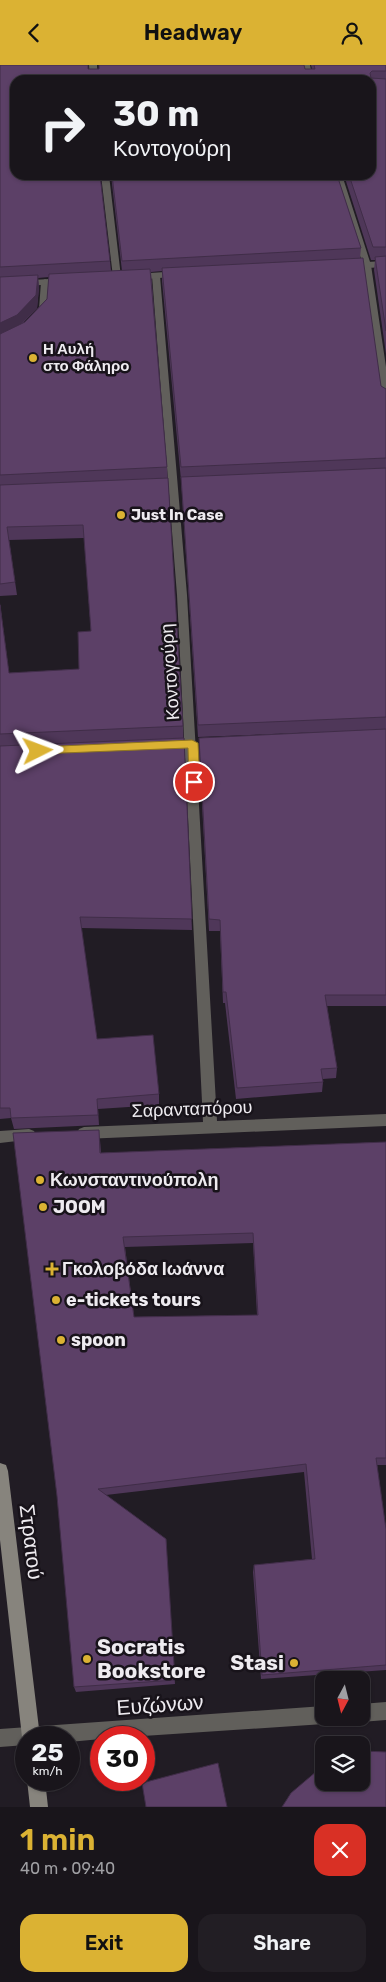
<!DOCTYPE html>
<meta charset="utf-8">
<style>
:root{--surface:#19151b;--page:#221e24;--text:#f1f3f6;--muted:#9f9fa3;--line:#37343a;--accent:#dbb233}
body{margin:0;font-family:Rubik,sans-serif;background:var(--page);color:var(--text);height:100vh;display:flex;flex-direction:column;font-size:19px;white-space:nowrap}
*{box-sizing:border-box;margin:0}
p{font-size:16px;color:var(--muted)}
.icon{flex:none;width:28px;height:28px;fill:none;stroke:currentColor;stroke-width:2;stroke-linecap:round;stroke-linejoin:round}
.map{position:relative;height:1742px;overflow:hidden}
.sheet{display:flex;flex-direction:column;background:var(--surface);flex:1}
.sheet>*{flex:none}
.guide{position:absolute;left:10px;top:10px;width:366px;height:105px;border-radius:15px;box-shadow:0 1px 4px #0004,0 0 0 1px var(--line);background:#19151b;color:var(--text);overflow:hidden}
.needle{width:32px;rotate:187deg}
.fabs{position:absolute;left:315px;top:1606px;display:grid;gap:10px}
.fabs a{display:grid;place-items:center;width:55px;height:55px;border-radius:10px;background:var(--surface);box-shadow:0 1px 4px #0004,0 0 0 1px var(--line);font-size:25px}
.speed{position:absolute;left:15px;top:1661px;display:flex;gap:10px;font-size:25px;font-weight:700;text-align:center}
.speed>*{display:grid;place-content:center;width:65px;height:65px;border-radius:50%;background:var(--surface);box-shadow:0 1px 4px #0004,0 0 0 1px var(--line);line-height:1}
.speed small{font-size:12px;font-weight:400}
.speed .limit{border:8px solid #d22;background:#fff;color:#111}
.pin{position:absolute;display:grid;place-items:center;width:42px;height:42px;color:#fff;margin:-21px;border:2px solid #fff;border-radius:50%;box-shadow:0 1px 5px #0007}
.me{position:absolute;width:55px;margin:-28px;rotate:87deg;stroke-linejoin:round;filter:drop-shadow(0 0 4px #0008)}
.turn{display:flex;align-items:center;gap:18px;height:105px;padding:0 20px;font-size:22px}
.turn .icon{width:65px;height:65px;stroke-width:2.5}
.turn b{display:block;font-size:35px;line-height:42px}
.round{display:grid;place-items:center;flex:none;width:52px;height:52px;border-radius:15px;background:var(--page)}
.overview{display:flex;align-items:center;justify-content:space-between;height:85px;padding:0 20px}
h1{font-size:30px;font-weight:600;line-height:38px;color:var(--accent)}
.cta{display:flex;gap:10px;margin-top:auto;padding:10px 20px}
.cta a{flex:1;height:58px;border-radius:15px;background:var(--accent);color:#111;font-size:20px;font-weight:600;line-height:58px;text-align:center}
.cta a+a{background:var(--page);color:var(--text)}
header{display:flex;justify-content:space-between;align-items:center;height:65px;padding:0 20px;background:var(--accent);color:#111;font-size:22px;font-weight:600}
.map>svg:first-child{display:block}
</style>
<header><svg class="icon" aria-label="back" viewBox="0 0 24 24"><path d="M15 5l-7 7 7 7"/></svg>Headway<svg class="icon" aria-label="person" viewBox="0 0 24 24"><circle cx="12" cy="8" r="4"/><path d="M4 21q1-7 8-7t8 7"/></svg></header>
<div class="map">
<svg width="386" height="1742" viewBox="0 0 386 1742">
<rect width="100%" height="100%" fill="#211c24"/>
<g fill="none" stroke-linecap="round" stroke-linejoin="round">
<path fill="#615f5b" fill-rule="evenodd" d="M 45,214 L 49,217 L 47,245 L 39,254 L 33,254 L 32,252 L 39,244 L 41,217 Z"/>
<path fill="#615f5b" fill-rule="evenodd" d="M 89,0 L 97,0 L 98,15 L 90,15 Z
M 302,0 L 310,0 L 313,15 L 305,15 Z
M 101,110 L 109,110 L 121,212 L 117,215 L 113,212 Z
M 334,110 L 342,110 L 371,200 L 386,302 L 386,337 L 381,334 L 363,200 Z
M 156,208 L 160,211 L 187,530 L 217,1056 L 386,1049 L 386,1061 L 84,1074 L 79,1072 L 77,1068 L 79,1064 L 84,1062 L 203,1057 L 177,530 L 152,211 Z
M 29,1064 L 34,1066 L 36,1070 L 34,1074 L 0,1078 L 0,1066 Z
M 386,1637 L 386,1655 L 361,1657 L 355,1654 L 354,1652 L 361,1652 L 361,1639 Z
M 324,1641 L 324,1652 L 332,1652 L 330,1656 L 324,1659 L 128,1672 L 101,1672 L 101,1674 L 69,1677 L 69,1672 L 26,1672 L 26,1680 L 0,1682 L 0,1664 Z"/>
<path fill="#615f5b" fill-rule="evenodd" d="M 386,196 L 386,202 L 347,204 L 343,201 L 347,198 Z
M 180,206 L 184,209 L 183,211 L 135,215 L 131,212 L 135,209 Z
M 65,213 L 69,216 L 68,218 L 0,223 L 0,217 Z"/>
<path fill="#87847d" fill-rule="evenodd" d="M 0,1398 L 6,1400 L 8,1406 L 40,1672 L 26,1672 L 26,1679 L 22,1672 L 0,1475 Z
M 27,1715 L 45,1715 L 48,1742 L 30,1742 Z"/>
</g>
<path fill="#4f3759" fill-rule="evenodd" d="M 0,0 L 88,4 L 312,4 L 311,0 L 386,0 L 386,289 L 374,205 L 375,195 L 371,195 L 344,110 L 371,110 L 371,15 L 15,15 L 110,196 L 111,206 L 122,206 L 111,110 L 337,110 L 361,183 L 360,193 L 381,321 L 386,324 L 386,941 L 327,941 L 337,1003 L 336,1013 L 323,1014 L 323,1017 L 322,1027 L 236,1034 L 225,938 L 223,938 L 220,866 L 209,866 L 199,685 L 199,673 L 321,667 L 198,672 L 181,415 L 162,216 L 162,206 L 151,207 L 167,402 L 183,661 L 192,865 L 81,863 L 97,974 L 159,1029 L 159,1040 L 98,1044 L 99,1060 L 14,1064 L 11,1053 L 0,1054 L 0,538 L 9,608 L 79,604 L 91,566 L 84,473 L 9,475 L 17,530 L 0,531 ZM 49,212 L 47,234 L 25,257 L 23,258 L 37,243 L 39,223 L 38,213 Z
M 100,1075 L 101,1088 L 386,1077 L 386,1400 L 377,1400 L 386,1464 L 386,1605 L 261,1614 L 253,1507 L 254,1500 L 312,1494 L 304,1407 L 106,1430 L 166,1474 L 175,1619 L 76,1627 L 74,1622 ZM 253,1178 L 257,1250 L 134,1252 L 125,1182 Z"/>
<path fill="#402d48" d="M 38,210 L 39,223 L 37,243 L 18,262 L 0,272 L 0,258 Z"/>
<path fill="#5c4067" stroke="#402d48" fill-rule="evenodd" d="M 0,0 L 88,0 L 88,4 L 99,4 L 99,0 L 304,0 L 305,4 L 315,4 L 314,0 L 386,0 L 386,6 L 372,6 L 370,8 L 371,13 L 386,14 L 386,182 L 373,182 L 349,110 L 371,110 L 371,15 L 15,15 L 15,110 L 100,110 L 110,196 L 0,202 Z
M 112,110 L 337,110 L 361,183 L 122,196 Z
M 386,191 L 386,266 L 375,192 Z
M 363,193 L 381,321 L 386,324 L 386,393 L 181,402 L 162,203 Z
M 150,204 L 167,402 L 0,410 L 0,269 L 25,257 L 47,234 L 49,209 Z
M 38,210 L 36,230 L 17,250 L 0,258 L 0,212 Z
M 386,403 L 386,652 L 198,660 L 181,412 Z
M 168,413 L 183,661 L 0,669 L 0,540 L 9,608 L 79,604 L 78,567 L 91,566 L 83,460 L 7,462 L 15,517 L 0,519 L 0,420 Z
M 386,664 L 386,930 L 325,930 L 337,1003 L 321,1004 L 323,1017 L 237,1023 L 226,927 L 223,927 L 220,855 L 209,854 L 199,673 Z
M 184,673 L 192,854 L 80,852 L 97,974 L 153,970 L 159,1029 L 97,1034 L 98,1050 L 11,1053 L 10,1043 L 0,1043 L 0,681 Z
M 99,1065 L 100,1088 L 386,1077 L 386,1393 L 376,1393 L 386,1464 L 386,1600 L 262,1610 L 254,1500 L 315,1494 L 306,1399 L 98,1424 L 166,1474 L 175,1615 L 74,1622 L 57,1431 L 13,1068 ZM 253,1168 L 258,1250 L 134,1252 L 123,1172 Z
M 364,1686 L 386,1687 L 386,1742 L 282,1742 L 291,1728 L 324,1700 L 324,1718 L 361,1718 L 361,1687 Z
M 218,1698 L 227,1742 L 146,1742 L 142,1718 Z"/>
<path fill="#dbb233" stroke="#8e7421" d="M 192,675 L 198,678 L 200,717 L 194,721 L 189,717 L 188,683 L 38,689 L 33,686 L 38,682 Z"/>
<g fill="#dbb233" stroke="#18131a" stroke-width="2">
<circle cx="33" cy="293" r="5"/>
<circle cx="121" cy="450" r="5"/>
<circle cx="40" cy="1115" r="5"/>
<circle cx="43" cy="1142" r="5"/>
<path d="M49.5 1196.5h5v5h5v5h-5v5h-5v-5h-5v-5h5z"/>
<circle cx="56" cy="1235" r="5"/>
<circle cx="61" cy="1275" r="5"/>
<circle cx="87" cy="1594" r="5"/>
<circle cx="294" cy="1598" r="5"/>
</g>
<g text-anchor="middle" stroke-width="5" stroke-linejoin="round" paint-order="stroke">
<g font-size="15" font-weight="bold" fill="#eeebf0" stroke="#18131a" text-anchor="start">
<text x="43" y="289">Η Αυλή<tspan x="43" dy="17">στο Φάληρο</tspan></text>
<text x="131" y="455">Just In Case</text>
</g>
<g font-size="18" fill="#eeebf0" stroke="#18131a">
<text transform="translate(170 607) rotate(-94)" y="6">Κοντογούρη</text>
<text transform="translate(192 1044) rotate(-2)" y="6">Σαρανταπόρου</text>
</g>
<g font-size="18" font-weight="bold" fill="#eeebf0" stroke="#18131a" text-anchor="start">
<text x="50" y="1121">Κωνσταντινούπολη</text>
<text x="53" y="1148">JOOM</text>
<text x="62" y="1210">Γκολοβόδα Ιωάννα</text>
<text x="66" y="1241">e-tickets tours</text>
<text x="71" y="1281">spoon</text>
</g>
<g font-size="21" fill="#eeebf0" stroke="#18131a">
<text transform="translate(31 1477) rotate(83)" y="7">Στρατού</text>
<text transform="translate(160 1640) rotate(-4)" y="7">Ευζώνων</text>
</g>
<g font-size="21" font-weight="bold" fill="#eeebf0" stroke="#18131a" text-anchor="start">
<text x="97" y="1589">Socratis<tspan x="97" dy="24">Bookstore</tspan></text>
<text x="284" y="1605" text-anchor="end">Stasi</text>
</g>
</g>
</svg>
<div class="fabs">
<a><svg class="needle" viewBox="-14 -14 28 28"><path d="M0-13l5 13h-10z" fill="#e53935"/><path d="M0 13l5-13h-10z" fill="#9f9fa3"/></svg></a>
<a><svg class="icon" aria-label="layers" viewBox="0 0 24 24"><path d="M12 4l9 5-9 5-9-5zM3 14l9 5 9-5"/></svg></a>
</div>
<div class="speed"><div>25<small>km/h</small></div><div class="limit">30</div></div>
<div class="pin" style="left:194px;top:717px;background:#d93025"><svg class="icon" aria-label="arrive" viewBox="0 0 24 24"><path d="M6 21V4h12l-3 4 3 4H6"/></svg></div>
<svg class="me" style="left:38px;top:686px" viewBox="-20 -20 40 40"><path d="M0-17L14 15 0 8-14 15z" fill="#dbb233" stroke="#fff" stroke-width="4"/></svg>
<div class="guide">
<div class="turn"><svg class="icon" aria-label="right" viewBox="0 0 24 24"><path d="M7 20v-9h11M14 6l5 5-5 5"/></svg><div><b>30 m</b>Κοντογούρη</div></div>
</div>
</div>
<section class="sheet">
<div class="overview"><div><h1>1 min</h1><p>40 m · 09:40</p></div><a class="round" style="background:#d93025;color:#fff"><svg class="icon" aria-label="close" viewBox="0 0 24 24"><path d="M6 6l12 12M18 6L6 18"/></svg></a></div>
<div class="cta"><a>Exit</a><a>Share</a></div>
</section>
